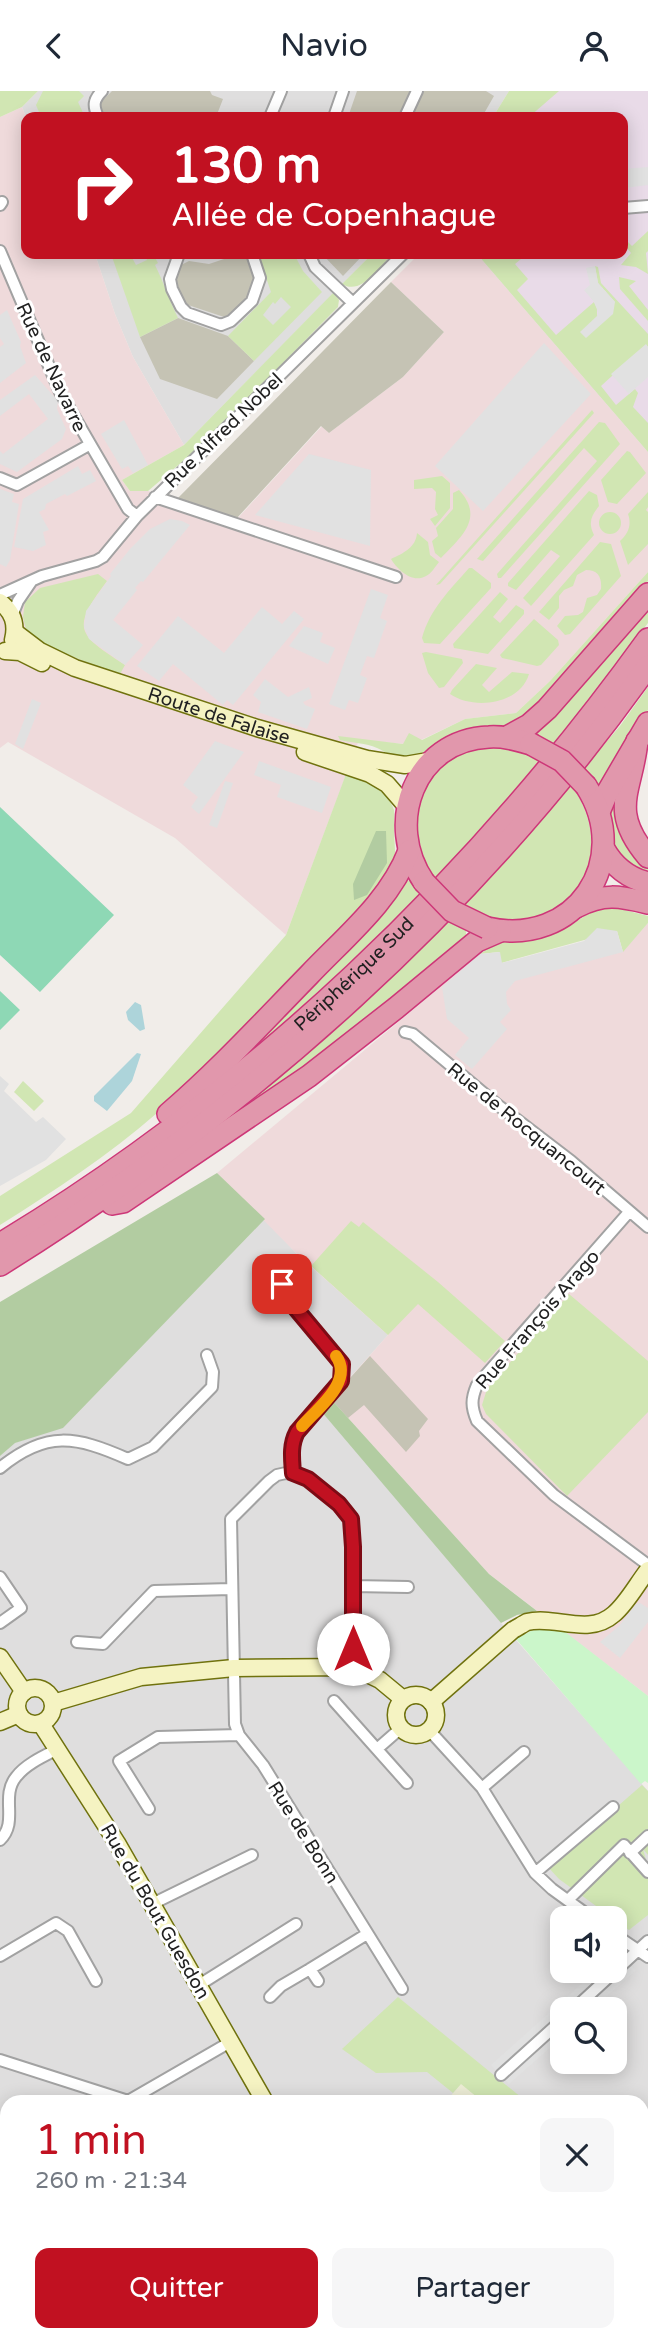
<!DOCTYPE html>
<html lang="fr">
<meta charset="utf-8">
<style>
:root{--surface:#fff;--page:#f6f6f7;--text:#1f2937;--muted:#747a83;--accent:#c11121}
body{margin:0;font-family:"Varela Round",sans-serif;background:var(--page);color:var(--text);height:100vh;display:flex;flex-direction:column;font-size:26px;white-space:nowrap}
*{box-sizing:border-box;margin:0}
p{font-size:23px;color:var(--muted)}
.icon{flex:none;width:38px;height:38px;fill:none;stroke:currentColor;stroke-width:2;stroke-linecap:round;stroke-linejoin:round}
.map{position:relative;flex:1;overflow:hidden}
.panel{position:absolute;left:0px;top:2004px;width:649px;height:247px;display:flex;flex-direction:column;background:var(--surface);border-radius:21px 21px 0 0;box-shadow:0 4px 18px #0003}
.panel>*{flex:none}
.guide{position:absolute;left:21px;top:21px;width:607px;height:147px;border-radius:14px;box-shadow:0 4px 18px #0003;background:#c11121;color:#fff;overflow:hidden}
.fabs{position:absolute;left:550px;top:1815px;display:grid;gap:14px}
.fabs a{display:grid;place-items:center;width:77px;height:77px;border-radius:14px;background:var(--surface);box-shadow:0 4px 18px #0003;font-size:35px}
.pin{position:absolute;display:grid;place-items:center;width:60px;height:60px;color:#fff;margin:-30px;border-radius:14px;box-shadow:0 4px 10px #0006}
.me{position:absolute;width:77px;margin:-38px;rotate:0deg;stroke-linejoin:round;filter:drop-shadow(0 0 5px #0008)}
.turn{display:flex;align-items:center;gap:24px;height:147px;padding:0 35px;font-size:32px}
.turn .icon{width:91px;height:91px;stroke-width:2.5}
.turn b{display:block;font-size:49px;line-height:60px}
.round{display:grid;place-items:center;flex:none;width:74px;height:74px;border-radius:14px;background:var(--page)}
.summary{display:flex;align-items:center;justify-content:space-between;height:119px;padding:0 35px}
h1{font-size:42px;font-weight:600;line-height:52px;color:var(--accent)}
.action{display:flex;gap:14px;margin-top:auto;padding:14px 35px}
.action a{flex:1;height:80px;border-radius:14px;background:var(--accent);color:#fff;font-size:28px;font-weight:600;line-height:80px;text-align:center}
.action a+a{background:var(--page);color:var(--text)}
header{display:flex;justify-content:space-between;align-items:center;height:91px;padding:0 35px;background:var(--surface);font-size:32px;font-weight:600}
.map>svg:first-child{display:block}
</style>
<header><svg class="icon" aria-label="back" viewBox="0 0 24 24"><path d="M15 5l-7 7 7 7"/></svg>Navio<svg class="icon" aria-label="person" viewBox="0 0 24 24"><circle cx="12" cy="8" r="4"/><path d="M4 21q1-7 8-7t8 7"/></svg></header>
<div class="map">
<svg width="648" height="2250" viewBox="0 0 648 2250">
<rect width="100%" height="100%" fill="#f1ede9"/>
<path fill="#dfdede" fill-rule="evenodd" d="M 38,0 L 509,0 L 493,26 L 26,26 L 22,16 Z
M 95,163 L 372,163 L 184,354 L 133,266 L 115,223 Z
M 265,1128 L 296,1162 L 388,1244 L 321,1319 L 502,1533 L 648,1700 L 648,2250 L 0,2250 L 0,1365 L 14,1352 L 63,1336 ZM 562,1827 L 614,1827 L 614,1880 L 562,1880 ZM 562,1918 L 614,1918 L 614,1970 L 562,1970 ZM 7,2011 L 642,2011 L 642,2244 L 7,2244 Z"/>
<path fill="#efdadb" d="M 22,16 L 26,26 L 26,163 L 95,163 L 115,223 L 133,266 L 184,354 L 122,389 L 130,400 L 148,400 L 238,427 L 322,335 L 329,342 L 403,286 L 444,241 L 391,191 L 419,163 L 477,163 L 648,361 L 648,481 L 550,590 L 516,622 L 465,628 L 421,649 L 404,653 L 359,649 L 286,844 L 175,747 L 8,651 L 0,657 L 0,26 Z
M 648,832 L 648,1605 L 489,1483 L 331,1308 L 388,1244 L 296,1162 L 217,1082 L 480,863 L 502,872 L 623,860 Z"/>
<path fill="#e9dbe8" d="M 544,0 L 648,0 L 648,361 L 477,163 L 623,163 L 623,26 L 511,26 Z"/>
<path fill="#c5c3b4" d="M 112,0 L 210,0 L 212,4 L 223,8 L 216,26 L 103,26 L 99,19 L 101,11 Z
M 357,0 L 486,0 L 494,5 L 482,26 L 348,26 Z
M 239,163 L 246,166 L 254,189 L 248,207 L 227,227 L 185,213 L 175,192 L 181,174 L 189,170 L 209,173 Z
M 322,163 L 364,163 L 343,185 Z
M 391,191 L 444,241 L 403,286 L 329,342 L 321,335 L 237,427 L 178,407 Z
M 178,227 L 228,245 L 254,270 L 217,308 L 160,288 L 140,246 Z
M 370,1265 L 428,1328 L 419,1340 L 420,1345 L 406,1361 L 364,1314 L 348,1327 L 331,1308 Z"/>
<path fill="#ededd6" d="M 461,1992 L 483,2011 L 446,2011 Z"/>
<path fill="#d1e6b3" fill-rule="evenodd" d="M 0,0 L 38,0 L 22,16 L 0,26 Z
M 43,0 L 79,0 L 84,5 L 78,11 L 85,26 L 41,26 L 36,14 Z
M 509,0 L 559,0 L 529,26 L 493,26 Z
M 648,140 L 648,160 L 646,162 L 648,183 L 636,176 L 621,174 L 631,162 L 623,152 L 626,149 L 632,155 Z
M 111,163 L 130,163 L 136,174 L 147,169 L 144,163 L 153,163 L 158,172 L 155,174 C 164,192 169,209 178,227 L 140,246 Z
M 258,163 L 294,163 L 303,180 L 322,201 L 254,270 L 228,245 L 271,201 ZM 281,206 L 291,216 L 273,234 L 263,224 L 273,211 L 275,213 Z
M 372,163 L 392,163 C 380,176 361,205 342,193 Z
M 477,163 L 527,163 L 515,173 L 528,188 L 517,199 L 556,244 L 594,211 L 597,217 L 597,225 L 615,211 L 598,192 L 595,175 L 598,176 L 601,192 L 648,243 L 648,256 L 646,254 L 601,295 L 616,314 L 635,298 L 638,302 L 633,316 L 648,332 L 648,361 Z
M 619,186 L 636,190 L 629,195 L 648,219 L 648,230 L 620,198 Z
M 334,201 L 339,209 L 338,216 L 203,353 L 148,400 L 130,400 L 122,389 L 184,354 Z
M 592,319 L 594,322 L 440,493 L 436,494 Z
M 599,331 L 605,332 L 620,353 L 501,487 L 498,487 L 497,483 L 597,370 L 584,357 L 483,470 L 477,468 Z
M 627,360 L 630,361 L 646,382 L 617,413 L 608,411 L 601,389 Z
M 442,385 L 450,392 L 450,417 L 435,435 L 430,428 L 438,424 L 435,418 L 436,401 L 432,397 L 414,398 L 414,389 Z
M 459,399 C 485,427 461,446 441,467 L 435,462 L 432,450 L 438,445 L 436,437 L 453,418 L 453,402 Z
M 589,400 L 597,404 L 599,415 C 591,425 588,432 594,444 L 531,515 L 523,507 L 560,465 L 551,459 L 516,499 L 508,495 L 508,492 Z
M 648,401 L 648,416 L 646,419 L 648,421 L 648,453 L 628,474 L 620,450 C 628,443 632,434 628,423 Z
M599 432a11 11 0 1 1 22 0a11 11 0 1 1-22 0Z
M 417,442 L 428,451 L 430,464 L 439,471 C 435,476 431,483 426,485 C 412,493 397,478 391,468 C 404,462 416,456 417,442 Z
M 600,451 L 611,453 L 621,485 L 570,543 L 565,544 L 557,535 L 565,525 L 578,524 L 583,521 L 587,507 L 597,504 L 601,498 C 602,486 598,479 586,479 L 577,484 L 573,495 L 564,499 L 559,505 L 559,517 L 549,529 L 539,521 Z
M 469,477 L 472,477 L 491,492 L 491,497 L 440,553 L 424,552 L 422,547 C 430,518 449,500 469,477 Z
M 648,481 L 648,490 C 626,516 604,541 582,567 C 562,589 542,615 516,630 C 499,640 478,634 459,641 C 440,649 423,667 401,667 C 391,666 386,661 377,657 C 366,652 352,652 340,649 L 338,645 L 403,653 L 409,642 L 422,649 L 465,628 L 516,622 L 550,590 Z
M 98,483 L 107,490 C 70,539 78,543 125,574 L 119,585 L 38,551 L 26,539 L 23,526 L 25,511 L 40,497 Z
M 500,501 L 508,508 L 493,526 L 500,532 L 516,514 L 524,519 L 524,523 L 488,563 L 454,557 L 453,553 Z
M 648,513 L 648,532 L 554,653 L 531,644 Z
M 534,528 L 558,549 L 559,554 L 541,574 L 537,575 L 502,567 L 500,564 Z
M 426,561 L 462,568 L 463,572 L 444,596 L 439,597 L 428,582 L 422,562 Z
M 476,573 L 497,577 L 482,594 L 489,601 L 512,581 L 529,583 C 520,614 473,619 450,603 L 452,599 Z
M 648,596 L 648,619 L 597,698 L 582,679 L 620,635 Z
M 503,654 L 543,668 L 435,791 C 423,775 416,755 414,736 C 412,718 431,679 446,668 C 464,656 482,656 503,654 Z
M 346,683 C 365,689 388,699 394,719 C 395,727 394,734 394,742 C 395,761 397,767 390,786 C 314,866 241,950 157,1022 C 109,1064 54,1100 0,1134 L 0,1105 L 131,1022 L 286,844 Z
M 570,692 C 608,742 598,821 527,829 C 517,830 504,833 495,831 C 483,828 471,820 460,815 Z
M 619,692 L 648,776 L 648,784 L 629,777 L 613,757 L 606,727 Z
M 404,787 L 411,791 L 420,805 L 342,883 L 205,1000 Z
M 613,816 L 648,825 L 648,832 L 623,861 L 617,840 L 501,872 L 499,861 L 480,863 L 497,851 L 527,850 L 571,834 L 597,817 Z
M 446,829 L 466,840 L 466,845 L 315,973 L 225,1030 L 359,916 Z
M 23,990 L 44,1010 L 34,1020 L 14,1001 Z
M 351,1130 L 359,1136 L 363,1131 L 438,1191 L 505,1250 L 485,1272 L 418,1213 L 388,1244 L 311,1175 Z
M 569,1203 L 648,1270 L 648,1321 L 567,1405 L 486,1323 L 482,1314 L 487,1298 Z
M 642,1694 L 648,1700 L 648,1764 L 643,1758 L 648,1776 L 648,1824 L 629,1839 L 559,1788 L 548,1776 Z
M 398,1906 L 527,2011 L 483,2011 L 461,1993 L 453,2002 L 427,1981 L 376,1982 L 342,1958 Z"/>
<path fill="#b2cca1" d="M 376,740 L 386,740 L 387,772 L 367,804 L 354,809 L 353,793 Z
M 217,1082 L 265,1128 L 63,1337 L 15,1352 L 0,1365 L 0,1211 Z
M 331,1308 L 489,1483 L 537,1520 L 517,1524 L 501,1532 L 321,1320 Z"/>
<path fill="#abc8ad" d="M 576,2244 L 641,2244 L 646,2250 L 578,2250 Z"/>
<path fill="#cbf6ca" d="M 540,1538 L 564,1540 L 648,1605 L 648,1692 L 645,1690 L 641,1693 L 516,1548 L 531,1540 Z"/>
<path fill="#8ed8b5" d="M 0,716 L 114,824 L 40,901 L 0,864 Z
M 0,900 L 20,919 L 0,939 Z"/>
<path fill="#e1e1e1" d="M 648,76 L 648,94 L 625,97 L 623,92 L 623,78 Z
M 595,175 L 598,192 L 615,211 L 613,223 L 586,247 L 580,241 L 597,225 L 598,221 L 594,211 L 584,199 L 590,194 L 586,177 Z
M 7,219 L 21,251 L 20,255 L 26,272 L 0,292 L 0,256 L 4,253 L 0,247 L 0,224 Z
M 544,252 L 591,303 L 483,420 L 435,375 Z
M 646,253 L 648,256 L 648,286 L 629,303 L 611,283 Z
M 35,284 L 58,310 L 57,318 L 66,338 L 62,348 L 17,381 L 0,373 L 0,360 L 3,363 L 48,328 L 29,303 L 0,325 L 0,309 Z
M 124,329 L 148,374 L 133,382 L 128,375 L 122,378 L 101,343 Z
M 309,363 L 371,379 L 370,455 L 255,424 Z
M 78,375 L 82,383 L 90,379 L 96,390 L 67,405 L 65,403 L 46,413 L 45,418 L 39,421 L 49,439 L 43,441 L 46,454 L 33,460 L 14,456 L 23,408 Z
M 0,398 L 14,403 L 12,411 L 19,413 L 10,469 L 6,476 L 0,473 Z
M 170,428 L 182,430 L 190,434 L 143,491 L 141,490 L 135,497 L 137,499 L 113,529 L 143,554 L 125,574 L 89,548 L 84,536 L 86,520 L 111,485 L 110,483 L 130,458 L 150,438 Z
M 371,498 L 388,504 L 380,527 L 387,530 L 374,567 L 367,565 L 360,584 L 367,587 L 358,612 L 349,609 L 345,619 L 329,613 Z
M 262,516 L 282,533 L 294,520 L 304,528 L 233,614 L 227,609 L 223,614 L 173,573 L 159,590 L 137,575 L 178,525 L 224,562 Z
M 304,535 L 323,542 L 320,551 L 335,557 L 328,573 L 289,555 Z
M 265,588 L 288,606 L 309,596 L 312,607 L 303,611 L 305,614 L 315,618 L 307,638 L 258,621 L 261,611 L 253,604 Z
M 32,608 L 41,612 L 23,658 L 15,653 Z
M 215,650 L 244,661 L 199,723 L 191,716 L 198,706 L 183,694 Z
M 259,670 L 331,696 L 322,722 L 277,706 L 281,694 L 254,684 Z
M 225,690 L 233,692 L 217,737 L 209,734 Z
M 597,837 L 617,840 L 623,861 L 515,890 L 506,901 L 507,913 L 511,919 L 500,931 L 507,938 L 472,978 L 455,964 L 469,947 L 447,928 L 442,896 L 480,863 L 500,861 L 502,872 L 584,850 Z
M 0,985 L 9,993 L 4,1000 L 36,1031 L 43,1026 L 66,1048 L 46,1069 L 0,1095 Z
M 640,1512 L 648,1517 L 648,1531 L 620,1567 L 600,1551 L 619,1535 L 636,1513 Z
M 614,1864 L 636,1879 L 592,1918 L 562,1918 L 562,1946 L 509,1993 L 491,1974 L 596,1880 L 614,1880 Z"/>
<path fill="#add4da" d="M 135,911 L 141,914 L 145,938 L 140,940 L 128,929 L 126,921 Z
M 137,962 L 141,963 L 132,990 L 107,1020 L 94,1010 L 94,1005 Z"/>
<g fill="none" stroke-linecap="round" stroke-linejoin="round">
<g stroke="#a2a2a2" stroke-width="14">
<path id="street" d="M 98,26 C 93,15 93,9 102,0
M 270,26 L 281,0
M 334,26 L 343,0
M 405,26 L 417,0
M 0,114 L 2,111
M 623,117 L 648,115
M 0,160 L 60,301 L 128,418 L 137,425
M 179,163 L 170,188 L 172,198 L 181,216 L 187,222 L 221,234 L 231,230 L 252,210 L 260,187 L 252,163
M 309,163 L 315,176 L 353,212
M 0,387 L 17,394 L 89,354
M 155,406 L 396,486
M 0,504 L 42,485 L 96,470 L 103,466 L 137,425 L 403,163
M 12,525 L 18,510 L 31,491
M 405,941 L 413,943 L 499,1015 L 571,1070 L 648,1136
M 629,1121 L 477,1294 C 471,1308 471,1316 477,1330 L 554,1404 L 648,1474
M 285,1180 L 282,1193 L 287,1207 L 342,1273 L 341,1290 L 297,1341 L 292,1350 L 293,1382
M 0,1377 C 46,1339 76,1345 128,1368 L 153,1356 L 212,1296 L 213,1281 L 207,1264
M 0,1486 L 21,1517 L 0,1532
M 353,1495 L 408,1496
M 77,1551 L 103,1553 L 154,1500 L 231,1498
M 353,1576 L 353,1438 L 346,1421 L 308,1388 L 302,1384 L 286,1382 L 277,1384 L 269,1390 L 231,1428 L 235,1633 L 239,1644 L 263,1674 L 402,1898
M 334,1610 L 407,1692
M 429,1639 L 482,1697 L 535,1782 L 552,1798 L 592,1827
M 377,1658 L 401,1637
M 482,1697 L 524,1661
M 149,1718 L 119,1670 L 158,1646 L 239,1644
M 0,1749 C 19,1731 0,1706 16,1686 C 26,1673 44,1665 58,1658
M 630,1762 L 648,1745
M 535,1782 L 613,1716
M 568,1809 L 624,1754 L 648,1781
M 152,1813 L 252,1764
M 614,1843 L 648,1866
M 0,1865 L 56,1832 L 68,1840 L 96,1890
M 318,1890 L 310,1878 L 367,1843
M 199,1894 L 296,1833
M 270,1906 L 281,1895 L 310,1878
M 574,1918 L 648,1850
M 0,1969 L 128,2010 L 232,1950
M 501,1984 L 562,1929
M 0,2117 L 7,2112
M 0,2243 L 7,2250
M 227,2244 L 233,2250
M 131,2249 L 137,2244
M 516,2250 L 524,2244"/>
</g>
<g stroke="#70720e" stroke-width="19">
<g id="secondary">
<path d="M 0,511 C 13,521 17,533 13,549"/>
<path id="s1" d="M 15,541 L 40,560 L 75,577 L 257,637 L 367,668 L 405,674 L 434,669"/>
<path d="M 5,560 L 20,561 L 42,572"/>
<path d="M 305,661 L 370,683 L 387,693 L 407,716"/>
<path d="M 0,1566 L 24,1601"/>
<circle cx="35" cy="1615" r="18"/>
<circle cx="416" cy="1624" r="20"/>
<path d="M 431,1611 L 513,1539 C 517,1537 523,1533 527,1531 C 556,1524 588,1546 614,1523 C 627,1512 637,1493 648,1479"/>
<path d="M 53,1612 L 141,1586 L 234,1577 L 353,1576 L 380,1589 L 403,1608"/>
<path d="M 0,1631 L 19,1623"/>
<path d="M 41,1633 L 117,1752 L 265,2011"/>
<path d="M 450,2244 L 456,2250"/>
</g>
</g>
<g stroke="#cd3778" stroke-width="24">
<g id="highway">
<path d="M 507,646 L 529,634 L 547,618 L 648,503"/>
<path d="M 637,650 C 632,700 608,719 648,766"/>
<path d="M 599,721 L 607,702 L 648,632"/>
<path d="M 604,758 C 614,776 628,787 648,792"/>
<path d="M 424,791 C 384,733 414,649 489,646 C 504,645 517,649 531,653"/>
<path d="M 576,816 C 604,802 619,805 648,812"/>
<path d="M 487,837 C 575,857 634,770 586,695"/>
<path d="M 168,1023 C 218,980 263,931 309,884 C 345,846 390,810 409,760"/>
<path d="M 112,1113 L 123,1111 L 309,985 L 396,917 L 477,850 L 500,840"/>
<path id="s2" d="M 0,1153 C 254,1000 475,788 648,548"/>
<path d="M 0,1174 C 251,1018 477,816 648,575"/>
</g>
</g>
<use href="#street" stroke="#fff" stroke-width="10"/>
<use href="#secondary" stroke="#f5f3c2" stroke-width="16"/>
<use href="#highway" stroke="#e197ac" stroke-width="21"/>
<g stroke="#cd3778" stroke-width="24" stroke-linecap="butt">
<path id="highway-bridge" d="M 531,653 L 562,670 L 586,695
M 424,791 L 452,820 L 487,837"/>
</g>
<use href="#highway-bridge" stroke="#e197ac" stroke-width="21"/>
</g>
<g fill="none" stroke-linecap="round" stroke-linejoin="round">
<g stroke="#7d0b15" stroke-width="18">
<path id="route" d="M 282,1193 L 287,1207 L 342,1273 L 341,1290 L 297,1341 C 290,1354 292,1368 293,1382 L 308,1388 L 339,1413 L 351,1428 L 353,1456 L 353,1558"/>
</g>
<use href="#route" stroke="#c11121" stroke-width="12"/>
<path stroke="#f59e0b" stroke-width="12" d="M 302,1335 C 318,1317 354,1290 336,1265"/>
</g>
<g text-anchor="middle" stroke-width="6" stroke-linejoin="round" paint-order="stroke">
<g font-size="19" fill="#212121" stroke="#fff">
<text transform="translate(52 276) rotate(65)" y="7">Rue de Navarre</text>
<text transform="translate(223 339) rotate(-44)" y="7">Rue Alfred Nobel</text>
<text dy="7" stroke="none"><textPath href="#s1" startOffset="222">Route de Falaise</textPath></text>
<text dy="7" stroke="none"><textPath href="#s2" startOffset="446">Périphérique Sud</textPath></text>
<text transform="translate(527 1037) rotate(39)" y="7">Rue de Rocquancourt</text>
<text transform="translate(537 1228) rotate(-49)" y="7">Rue François Arago</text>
<text transform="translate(304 1741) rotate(58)" y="7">Rue de Bonn</text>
<text transform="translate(156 1820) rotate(60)" y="7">Rue du Bout Guesdon</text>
</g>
</g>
</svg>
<div class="fabs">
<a><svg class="icon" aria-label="sound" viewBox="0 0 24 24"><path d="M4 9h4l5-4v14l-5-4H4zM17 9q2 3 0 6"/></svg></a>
<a><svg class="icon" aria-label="search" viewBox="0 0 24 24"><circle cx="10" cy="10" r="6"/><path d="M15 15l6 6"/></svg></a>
</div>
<div class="pin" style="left:282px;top:1193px;background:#d93025"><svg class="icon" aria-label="arrive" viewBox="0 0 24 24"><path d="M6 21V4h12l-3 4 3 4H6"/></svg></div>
<svg class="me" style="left:353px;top:1558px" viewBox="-20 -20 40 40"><circle r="19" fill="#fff"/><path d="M0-13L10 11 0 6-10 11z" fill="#c11121"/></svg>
<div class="guide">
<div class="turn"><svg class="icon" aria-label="right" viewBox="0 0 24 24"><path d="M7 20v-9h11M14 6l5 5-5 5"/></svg><div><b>130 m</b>Allée de Copenhague</div></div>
</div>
<section class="panel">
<div class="summary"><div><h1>1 min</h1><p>260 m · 21:34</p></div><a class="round"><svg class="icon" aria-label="close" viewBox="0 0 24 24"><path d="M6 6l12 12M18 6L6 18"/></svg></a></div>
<div class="action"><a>Quitter</a><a>Partager</a></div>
</section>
</div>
